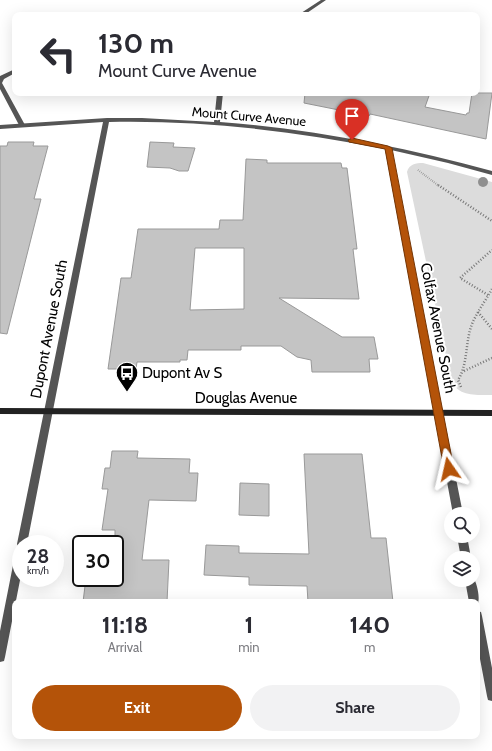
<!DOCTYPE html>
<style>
:root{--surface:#fff;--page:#f2f2f3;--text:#2b2b33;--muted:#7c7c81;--accent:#b45309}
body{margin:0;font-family:Cabin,sans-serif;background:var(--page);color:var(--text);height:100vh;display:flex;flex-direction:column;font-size:15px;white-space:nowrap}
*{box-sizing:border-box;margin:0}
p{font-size:13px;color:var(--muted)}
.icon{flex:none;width:22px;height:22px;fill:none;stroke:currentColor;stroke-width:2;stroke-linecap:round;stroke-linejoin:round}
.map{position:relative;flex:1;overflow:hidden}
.sheet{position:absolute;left:12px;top:599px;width:468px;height:140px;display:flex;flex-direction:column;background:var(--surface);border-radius:8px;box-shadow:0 4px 16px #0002}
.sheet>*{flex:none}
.hud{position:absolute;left:12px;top:12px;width:468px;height:84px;border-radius:8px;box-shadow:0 4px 16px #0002;background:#fff;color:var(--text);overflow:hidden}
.buttons{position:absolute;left:444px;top:507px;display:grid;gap:8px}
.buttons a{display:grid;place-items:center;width:36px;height:36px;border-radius:50%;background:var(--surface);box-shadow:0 4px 16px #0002;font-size:20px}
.speed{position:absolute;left:12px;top:535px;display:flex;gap:8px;font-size:20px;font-weight:700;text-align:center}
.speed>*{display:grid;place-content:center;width:52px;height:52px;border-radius:50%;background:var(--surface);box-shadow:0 4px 16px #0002;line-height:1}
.speed small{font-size:10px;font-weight:400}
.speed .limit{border:2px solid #111;border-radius:6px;background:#fff;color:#111}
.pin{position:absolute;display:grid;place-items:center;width:34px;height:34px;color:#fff;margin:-41px -17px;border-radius:50% 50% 50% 0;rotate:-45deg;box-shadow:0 0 4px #0007}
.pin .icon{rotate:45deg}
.me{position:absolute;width:44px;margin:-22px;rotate:349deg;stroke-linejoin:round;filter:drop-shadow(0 0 3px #0008)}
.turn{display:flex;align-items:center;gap:14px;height:84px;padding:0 20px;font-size:18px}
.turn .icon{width:52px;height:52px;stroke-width:2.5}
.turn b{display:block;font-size:28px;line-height:34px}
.eta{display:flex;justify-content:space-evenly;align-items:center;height:68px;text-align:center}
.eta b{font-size:24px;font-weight:700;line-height:28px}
.cta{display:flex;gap:8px;margin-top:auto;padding:8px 20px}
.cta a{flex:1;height:46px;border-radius:24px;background:var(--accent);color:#fff;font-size:16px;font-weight:700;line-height:46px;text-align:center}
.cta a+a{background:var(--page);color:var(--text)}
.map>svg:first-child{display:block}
</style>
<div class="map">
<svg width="492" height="751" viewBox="0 0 492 751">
<rect width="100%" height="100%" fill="#fff"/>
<path fill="#dcdcdc" d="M 423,163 L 492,182 L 492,395 C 476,395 457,397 451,379 L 407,172 C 409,164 416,163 423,163 Z"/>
<path fill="#c4c4c4" stroke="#999" fill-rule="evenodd" d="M 305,93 L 430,93 L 425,107 L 466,115 L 467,113 L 469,113 L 472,93 L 492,93 L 486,139 L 370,114 L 369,116 L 304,103 Z
M 8,142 L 34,142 L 33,146 L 48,146 L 34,199 L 41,199 L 7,334 L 0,333 L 0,146 L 7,146 Z
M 150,142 L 174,143 L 173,147 L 195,148 L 188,171 L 179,171 L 170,168 L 147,167 Z
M 246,159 L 267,160 L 267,163 L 341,163 L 342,168 L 347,168 L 357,249 L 353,249 L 359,299 L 279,298 L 342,337 L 374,337 L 378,359 L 369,359 L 370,372 L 312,372 L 311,360 L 297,357 L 281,346 L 241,346 L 241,350 L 188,350 L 187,360 L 180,360 L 180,362 L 137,362 L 136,369 L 108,369 L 121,278 L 131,278 L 138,229 L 219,229 L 220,220 L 243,220 ZM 195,248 L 244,248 L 244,309 L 190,310 Z
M 112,451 L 138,451 L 137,458 L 190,459 L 189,473 L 198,473 L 196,501 L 149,500 L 142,560 L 169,560 L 167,602 L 83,602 L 86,578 L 115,578 L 115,530 L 102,530 L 108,489 L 102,489 L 105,468 L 110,468 Z
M 304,454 L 362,454 L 371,538 L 386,538 L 393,602 L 308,602 L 307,586 L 249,585 L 249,577 L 204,575 L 206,545 L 239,546 L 239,553 L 309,554 Z
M 240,483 L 269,484 L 269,516 L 239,515 Z"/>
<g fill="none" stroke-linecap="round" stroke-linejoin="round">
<path stroke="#777" stroke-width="2" stroke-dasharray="0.5 1.5" stroke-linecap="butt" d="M 418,170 L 439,186"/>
<path stroke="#777" stroke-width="2.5" stroke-dasharray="1 2" stroke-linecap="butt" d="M 438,185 L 492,221
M 488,295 L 460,278 L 492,250
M 478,312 L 492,329
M 464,371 L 492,358
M 461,387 L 458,380 C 468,365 465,342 472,324 C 477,312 486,300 492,289"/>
<path fill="#555" fill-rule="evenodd" d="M 15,69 L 15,73 L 4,79 L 2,83 L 25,125 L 22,127 L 19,125 L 0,89 L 0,76 Z"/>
<path fill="#555" fill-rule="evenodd" d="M 321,0 L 326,0 L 304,15 L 298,15 Z
M 217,93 L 223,93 L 220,122 C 312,129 403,147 492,171 L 492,175 L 448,163 L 391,150 L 463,514 L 453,514 L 385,149 C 295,131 201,120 109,122 L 27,544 L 21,544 L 21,575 L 5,657 L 4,661 L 0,662 L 0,631 L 16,550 L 18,547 L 17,544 L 103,122 L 0,129 L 0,125 L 107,118 L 142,118 L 214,122 Z
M 457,536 L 467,536 L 471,558 L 461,558 Z
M 473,577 C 477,583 481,599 477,606 L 477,602 L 469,602 L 465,580 L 473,580 Z
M 477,611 L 481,612 L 482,616 L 492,668 L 492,701 L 488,700 L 487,696 L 477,643 Z"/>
<path fill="#222" fill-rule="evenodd" d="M 0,408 L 492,410 L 492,416 L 0,414 Z"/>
</g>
<circle fill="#8f8f8f" cx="483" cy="182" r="5"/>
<path fill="#b45309" stroke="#753606" d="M 352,138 L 388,146 L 392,148 L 454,469 L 453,472 L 449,473 L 446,472 L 444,469 L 385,149 L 349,142 L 348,140 Z"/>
<defs>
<g id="bus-pin" transform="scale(1.15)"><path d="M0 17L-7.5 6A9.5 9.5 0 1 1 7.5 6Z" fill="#000" stroke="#fff"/><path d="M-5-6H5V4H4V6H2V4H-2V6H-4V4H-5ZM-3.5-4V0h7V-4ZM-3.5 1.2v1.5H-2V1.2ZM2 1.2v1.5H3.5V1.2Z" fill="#fff"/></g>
</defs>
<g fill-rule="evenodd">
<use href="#bus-pin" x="127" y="373"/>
</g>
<g text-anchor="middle" stroke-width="4" stroke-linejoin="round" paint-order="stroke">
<g font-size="13" fill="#000" stroke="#fff">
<text transform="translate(249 116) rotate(5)" y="5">Mount Curve Avenue</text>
</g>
<g font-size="15" fill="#000" stroke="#fff">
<text transform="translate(438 328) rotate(79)" y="5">Colfax Avenue South</text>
<text transform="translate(49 329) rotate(-79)" y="5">Dupont Avenue South</text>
<text x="246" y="403">Douglas Avenue</text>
</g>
<g font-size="15" fill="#000" stroke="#fff" text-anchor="start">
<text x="142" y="378">Dupont Av S</text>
</g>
</g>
</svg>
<div class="buttons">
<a><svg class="icon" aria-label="search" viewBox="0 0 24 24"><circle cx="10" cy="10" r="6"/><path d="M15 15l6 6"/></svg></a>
<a><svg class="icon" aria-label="layers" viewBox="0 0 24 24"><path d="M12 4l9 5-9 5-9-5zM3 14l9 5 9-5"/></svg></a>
</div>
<div class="speed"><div>28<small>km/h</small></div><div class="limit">30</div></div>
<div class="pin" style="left:352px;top:140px;background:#d93025"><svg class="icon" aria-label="arrive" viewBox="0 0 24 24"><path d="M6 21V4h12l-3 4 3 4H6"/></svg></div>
<svg class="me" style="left:449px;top:469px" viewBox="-20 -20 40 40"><path d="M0-17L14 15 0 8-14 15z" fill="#b45309" stroke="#fff" stroke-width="4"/></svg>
<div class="hud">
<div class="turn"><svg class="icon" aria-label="left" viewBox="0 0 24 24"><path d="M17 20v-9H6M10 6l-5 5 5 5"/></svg><div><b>130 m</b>Mount Curve Avenue</div></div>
</div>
<section class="sheet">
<div class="eta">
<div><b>11:18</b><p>Arrival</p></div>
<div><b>1</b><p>min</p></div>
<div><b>140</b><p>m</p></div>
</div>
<div class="cta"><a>Exit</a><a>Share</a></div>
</section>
</div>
